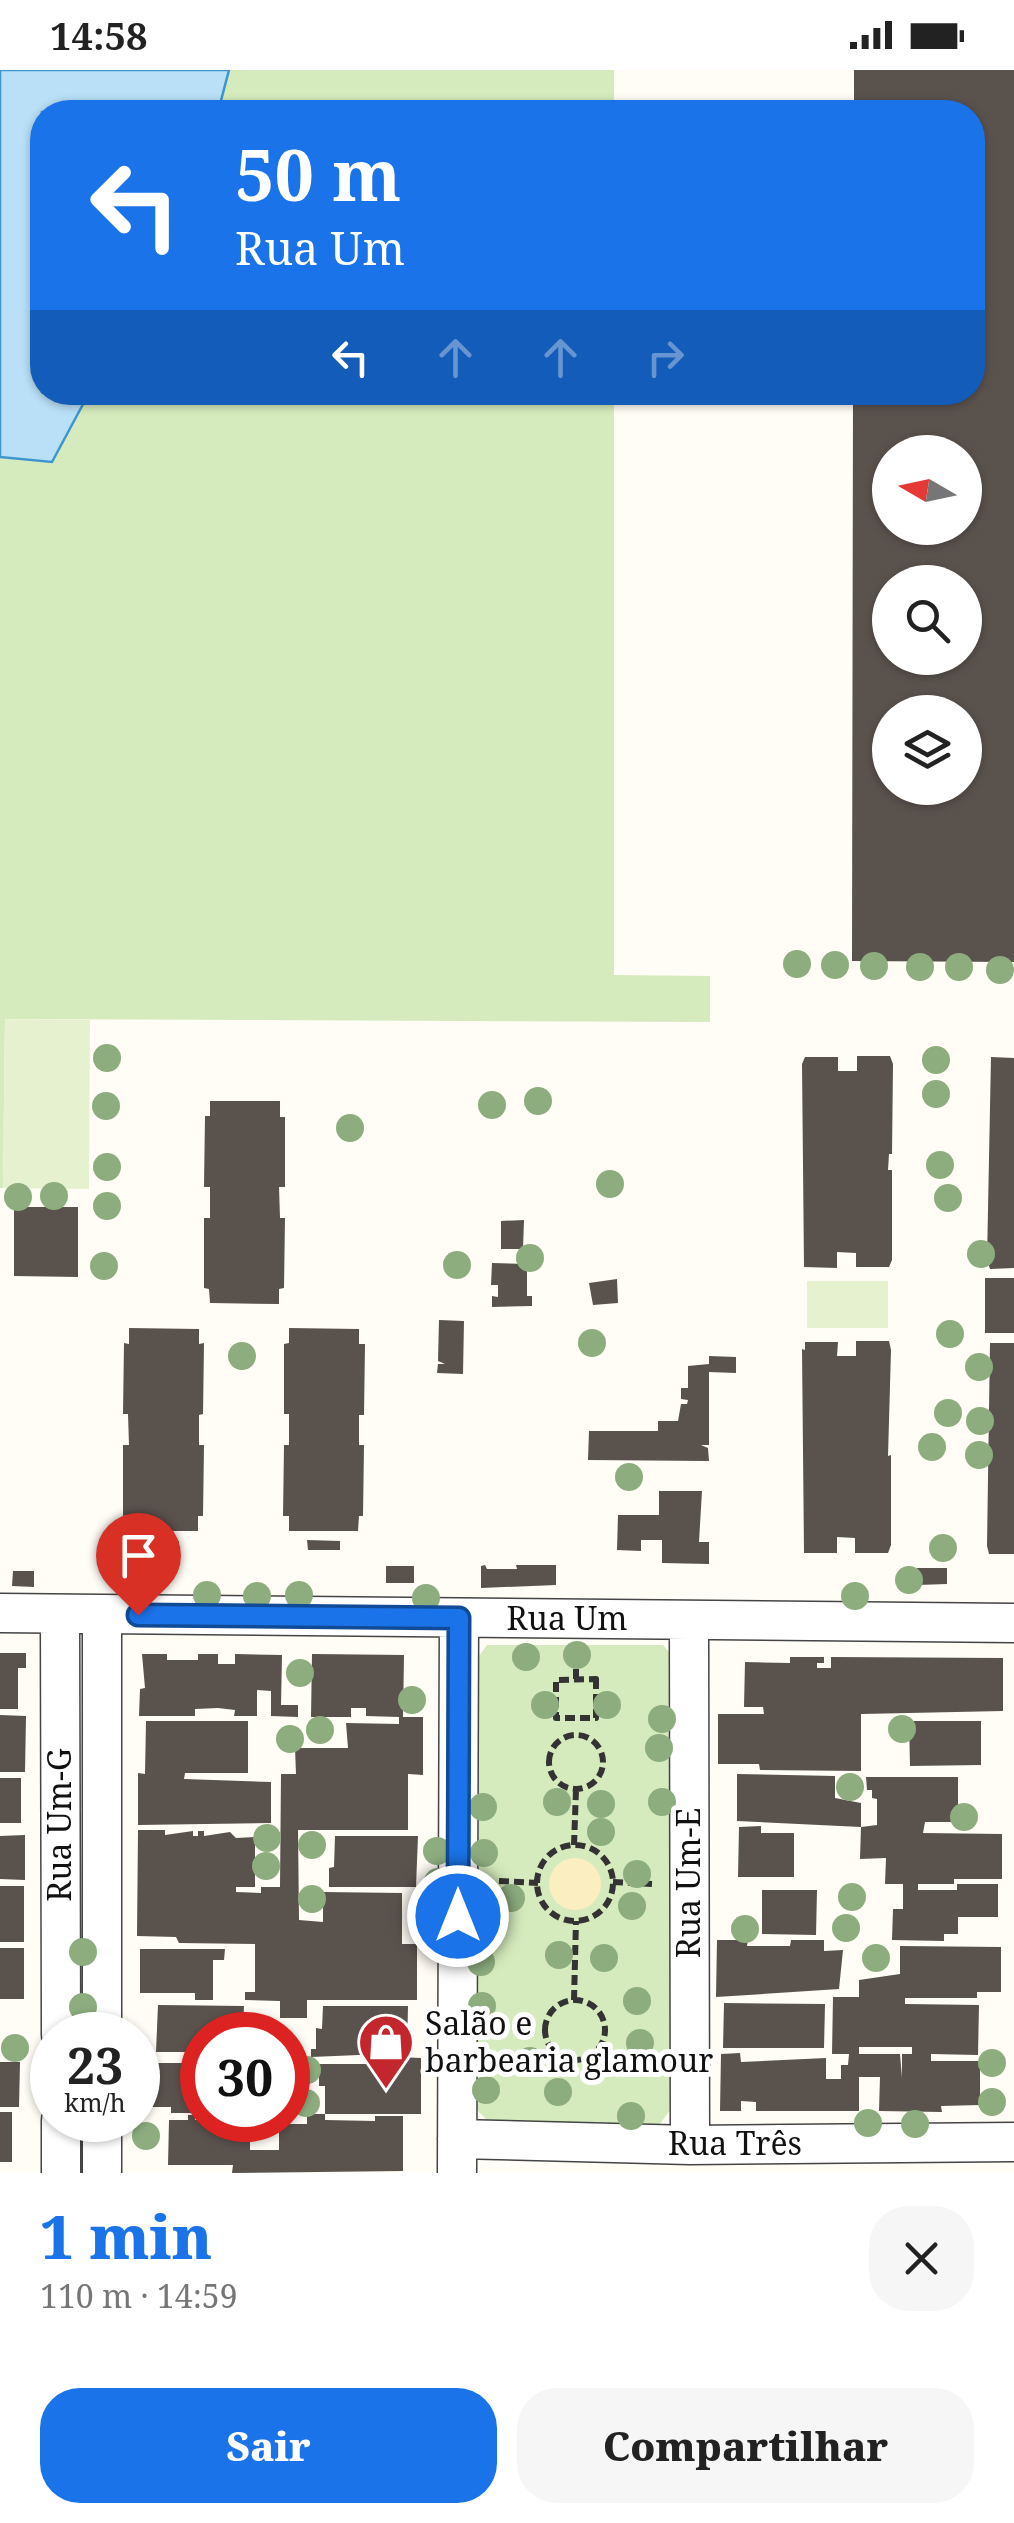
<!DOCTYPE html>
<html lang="pt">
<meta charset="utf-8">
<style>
:root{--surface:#fff;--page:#f6f6f6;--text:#222;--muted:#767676;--accent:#1a73e8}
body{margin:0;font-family:"Noto Serif",serif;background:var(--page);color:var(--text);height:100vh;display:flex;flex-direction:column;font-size:38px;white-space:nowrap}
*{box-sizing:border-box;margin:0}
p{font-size:32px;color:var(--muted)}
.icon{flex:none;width:55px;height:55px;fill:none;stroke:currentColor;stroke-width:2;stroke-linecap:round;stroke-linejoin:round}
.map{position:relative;height:2103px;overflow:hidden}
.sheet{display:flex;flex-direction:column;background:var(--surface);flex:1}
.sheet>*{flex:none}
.guide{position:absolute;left:30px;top:30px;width:955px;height:305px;border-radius:40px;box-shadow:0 2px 8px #0004;background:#1a73e8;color:#fff;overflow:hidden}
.needle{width:65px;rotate:279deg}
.controls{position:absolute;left:872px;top:365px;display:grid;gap:20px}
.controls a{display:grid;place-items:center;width:110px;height:110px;border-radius:50%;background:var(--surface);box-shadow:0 2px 8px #0004;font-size:50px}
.speed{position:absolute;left:30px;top:1942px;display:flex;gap:20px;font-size:50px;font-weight:700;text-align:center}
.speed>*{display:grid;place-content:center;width:130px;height:130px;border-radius:50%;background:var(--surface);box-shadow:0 2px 8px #0004;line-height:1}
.speed small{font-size:25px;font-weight:400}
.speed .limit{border:15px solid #d22;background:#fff;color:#111}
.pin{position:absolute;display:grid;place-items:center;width:85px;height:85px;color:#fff;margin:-102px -42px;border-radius:50% 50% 50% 0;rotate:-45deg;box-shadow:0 0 10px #0007}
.pin .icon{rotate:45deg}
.me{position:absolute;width:110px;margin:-55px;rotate:0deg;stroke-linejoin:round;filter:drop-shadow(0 0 8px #0008)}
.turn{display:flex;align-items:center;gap:35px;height:210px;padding:0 40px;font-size:45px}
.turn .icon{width:130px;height:130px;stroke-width:2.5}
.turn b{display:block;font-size:70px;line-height:85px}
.lanes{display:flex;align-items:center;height:95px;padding:0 40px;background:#0003;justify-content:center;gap:50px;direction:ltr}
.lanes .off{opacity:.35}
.round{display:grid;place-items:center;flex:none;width:105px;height:105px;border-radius:40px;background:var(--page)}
.head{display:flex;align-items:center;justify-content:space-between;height:170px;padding:0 40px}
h1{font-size:60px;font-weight:800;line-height:75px;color:var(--accent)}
.action{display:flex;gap:20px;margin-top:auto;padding:20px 40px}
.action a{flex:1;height:115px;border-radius:40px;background:var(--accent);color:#fff;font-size:40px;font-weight:800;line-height:115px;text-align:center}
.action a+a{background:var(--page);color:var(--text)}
.status{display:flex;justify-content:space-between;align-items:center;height:70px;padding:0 50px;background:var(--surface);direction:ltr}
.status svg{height:28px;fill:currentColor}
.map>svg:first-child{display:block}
</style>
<div class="status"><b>14:58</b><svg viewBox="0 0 49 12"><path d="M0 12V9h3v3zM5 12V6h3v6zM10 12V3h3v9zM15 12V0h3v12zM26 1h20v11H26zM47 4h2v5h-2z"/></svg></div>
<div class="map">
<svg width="1014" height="2103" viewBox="0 0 1014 2103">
<rect width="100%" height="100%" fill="#fffdf5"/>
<path fill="#d5ebbd" d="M 229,0 L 614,0 L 614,42 L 218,42 Z
M 89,323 L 614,323 L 614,905 L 710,906 L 710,952 L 5,949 L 3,1118 L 0,1118 L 0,387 L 52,392 Z
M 487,1575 L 663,1575 L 672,1586 L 671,2039 L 660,2054 L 488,2051 L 477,2040 L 479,1586 Z"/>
<path fill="#fbeec1" d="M549 1814a26 26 0 1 1 52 0a26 26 0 1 1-52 0Z"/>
<path fill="#e6f2cf" d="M 5,949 L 90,950 L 89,1119 L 3,1118 Z
M 807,1211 L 888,1211 L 888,1258 L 807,1258 Z"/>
<path fill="#b9e0f7" stroke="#3f96cf" stroke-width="2.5" d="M 0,0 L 229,0 L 218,42 L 42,42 L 42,322 L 89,323 L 52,392 L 0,387 Z"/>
<path fill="#5a524d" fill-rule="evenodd" d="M 854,0 L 1014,0 L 1014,892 L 852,891 L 853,322 L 972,322 L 972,42 L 854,42 ZM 890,382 L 965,382 L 965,458 L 890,458 ZM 890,512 L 965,512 L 965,588 L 890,588 ZM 890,642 L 965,642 L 965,718 L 890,718 Z
M 857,986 L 890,986 L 893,994 L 892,1084 L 889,1084 L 888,1100 L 892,1100 L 892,1190 L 889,1197 L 856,1197 L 856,1183 L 837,1182 L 837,1198 L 804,1197 L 802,994 L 805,987 L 838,987 L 838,1001 L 857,1001 Z
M 991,987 L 1014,988 L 1014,1198 L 990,1199 L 987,1190 Z
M 210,1031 L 280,1031 L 280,1047 L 285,1047 L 285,1117 L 279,1117 L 280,1148 L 285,1148 L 284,1218 L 279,1219 L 279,1234 L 210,1233 L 209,1219 L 204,1218 L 204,1148 L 210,1148 L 210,1117 L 204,1117 L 205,1046 L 210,1046 Z
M 14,1137 L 78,1137 L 78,1207 L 14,1206 Z
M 524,1150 L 523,1179 L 501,1179 L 501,1151 Z
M 492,1193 L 527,1194 L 527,1226 L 532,1226 L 532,1236 L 492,1237 L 492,1226 L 498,1227 L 498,1215 L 491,1215 Z
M 985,1208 L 1014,1208 L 1014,1263 L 985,1263 Z
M 617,1209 L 618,1233 L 593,1235 L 589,1213 Z
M 439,1250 L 464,1251 L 463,1304 L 437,1303 L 438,1294 L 445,1294 L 438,1291 Z
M 129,1258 L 199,1259 L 199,1274 L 204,1273 L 203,1344 L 199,1345 L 199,1375 L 204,1375 L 203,1446 L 198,1446 L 198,1461 L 128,1461 L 128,1445 L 123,1446 L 123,1375 L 129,1375 L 128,1344 L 123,1344 L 124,1273 L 129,1274 Z
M 289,1258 L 359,1259 L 359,1274 L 365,1274 L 364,1345 L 359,1345 L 359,1375 L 364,1375 L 363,1446 L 359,1446 L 358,1461 L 289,1461 L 289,1446 L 283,1446 L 284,1375 L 289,1375 L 289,1344 L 284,1344 L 284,1274 L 289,1273 Z
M 856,1271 L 889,1271 L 891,1280 L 888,1386 L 891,1385 L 891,1475 L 888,1483 L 855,1483 L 855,1468 L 837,1467 L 837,1483 L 804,1483 L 802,1279 L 805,1280 L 805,1272 L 838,1272 L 837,1286 L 856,1286 Z
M 990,1273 L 1014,1273 L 1014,1484 L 989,1484 L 987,1476 Z
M 709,1286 L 736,1287 L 736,1303 L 709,1302 L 709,1375 L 701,1375 L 708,1378 L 709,1391 L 588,1390 L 589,1361 L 658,1361 L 658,1351 L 678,1351 L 681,1334 L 687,1334 L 688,1330 L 681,1329 L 681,1318 L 688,1318 L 688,1296 L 709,1294 Z
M 659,1421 L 702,1421 L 699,1472 L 709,1472 L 709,1494 L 662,1493 L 662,1470 L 641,1470 L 641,1481 L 617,1480 L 618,1445 L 659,1445 Z
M 307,1470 L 340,1471 L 340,1480 L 308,1480 Z
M 147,1471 L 179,1471 L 179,1480 L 146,1479 Z
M 485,1495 L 487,1499 L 517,1499 L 516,1495 L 556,1495 L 556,1515 L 481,1518 L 481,1496 Z
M 386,1496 L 414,1496 L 414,1513 L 386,1513 Z
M 917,1498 L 947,1498 L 947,1514 L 917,1515 Z
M 13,1501 L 34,1501 L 34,1517 L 12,1516 Z
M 0,1583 L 26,1583 L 26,1598 L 18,1598 L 18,1639 L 0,1639 Z
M 142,1584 L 167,1584 L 167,1590 L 198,1590 L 198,1584 L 218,1584 L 218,1594 L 235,1594 L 235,1584 L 282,1585 L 281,1635 L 298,1635 L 298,1647 L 271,1646 L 271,1621 L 257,1620 L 257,1646 L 234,1646 L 235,1640 L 218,1638 L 195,1639 L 195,1646 L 139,1646 L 140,1619 L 145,1618 Z
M 312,1584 L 404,1585 L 403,1647 L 423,1647 L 423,1705 L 408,1704 L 408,1760 L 298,1760 L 299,1850 L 323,1852 L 323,1822 L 402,1823 L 402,1874 L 417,1874 L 417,1930 L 307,1930 L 307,1948 L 280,1948 L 280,1931 L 245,1930 L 245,1922 L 255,1922 L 255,1874 L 179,1873 L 176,1867 L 137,1866 L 138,1760 L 165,1760 L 165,1765 L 193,1761 L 193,1766 L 198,1766 L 198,1761 L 204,1761 L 204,1766 L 230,1762 L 236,1768 L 255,1767 L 255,1817 L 236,1817 L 236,1822 L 261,1823 L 261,1817 L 280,1817 L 281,1704 L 296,1704 L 295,1678 L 348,1678 L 346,1653 L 399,1654 L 399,1647 L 366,1646 L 366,1638 L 351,1638 L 351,1647 L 311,1647 Z
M 790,1587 L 824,1587 L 824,1593 L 817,1593 L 817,1598 L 831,1598 L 831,1587 L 1003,1588 L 1003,1641 L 861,1644 L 861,1701 L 760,1700 L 759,1694 L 718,1694 L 718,1644 L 764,1644 L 763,1637 L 744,1637 L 745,1592 L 790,1593 Z
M 0,1645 L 26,1646 L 25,1702 L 0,1702 Z
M 146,1651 L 248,1651 L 248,1703 L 185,1703 L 184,1709 L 271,1712 L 271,1753 L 138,1755 L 138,1703 L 145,1704 Z
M 909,1651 L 981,1651 L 981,1695 L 910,1696 Z
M 737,1704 L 835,1706 L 835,1728 L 861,1733 L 861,1757 L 737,1751 Z
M 866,1707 L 958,1707 L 958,1752 L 925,1752 L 923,1763 L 1002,1764 L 1002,1809 L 954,1809 L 954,1814 L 918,1814 L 918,1820 L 957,1820 L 957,1814 L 998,1814 L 998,1847 L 958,1847 L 958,1864 L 944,1864 L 944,1871 L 892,1870 L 893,1839 L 903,1839 L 903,1814 L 885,1814 L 886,1788 L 860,1789 L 861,1757 L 877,1755 L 877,1729 L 872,1728 L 872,1720 L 867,1720 Z
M 0,1708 L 21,1708 L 21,1753 L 0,1753 Z
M 761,1756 L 761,1763 L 794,1763 L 794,1807 L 738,1807 L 739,1757 Z
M 25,1765 L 25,1810 L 0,1809 L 0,1766 Z
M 335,1766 L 418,1766 L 416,1817 L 329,1817 L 329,1798 L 334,1797 Z
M 0,1816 L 24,1816 L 24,1872 L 0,1872 Z
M 762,1820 L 817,1820 L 816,1865 L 762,1864 Z
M 717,1870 L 748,1870 L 747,1876 L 790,1876 L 791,1870 L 824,1870 L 824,1881 L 843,1880 L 839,1919 L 716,1927 Z
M 900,1876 L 1001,1877 L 1001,1922 L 977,1922 L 977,1928 L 905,1928 L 905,1934 L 979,1935 L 978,1985 L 931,1984 L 931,1991 L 980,1991 L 980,2035 L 941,2036 L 942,2042 L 879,2041 L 880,2007 L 859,2007 L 859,2041 L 756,2041 L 756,2032 L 741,2031 L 741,2041 L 720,2041 L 721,1984 L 740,1983 L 741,1992 L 826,1988 L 826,2009 L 841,2009 L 841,1995 L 848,1995 L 849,1984 L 832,1984 L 833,1927 L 859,1927 L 859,1910 L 900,1904 ZM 859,1977 L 912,1977 L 912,1984 L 902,1984 L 902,2008 L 900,1984 L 859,1984 Z
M 0,1878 L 24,1878 L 24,1929 L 0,1929 Z
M 140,1879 L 225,1879 L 224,1890 L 213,1890 L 213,1930 L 195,1930 L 195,1923 L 140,1923 Z
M 724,1933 L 825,1934 L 824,1978 L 723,1978 Z
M 158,1935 L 244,1936 L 243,1957 L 254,1957 L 254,1965 L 202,1965 L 202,1982 L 156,1982 Z
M 323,1936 L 408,1936 L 407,1983 L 311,1987 L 311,1979 L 316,1979 L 316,1958 L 322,1959 Z
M 398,1987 L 421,1988 L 421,2044 L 325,2044 L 325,2050 L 375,2051 L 375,2046 L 403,2046 L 403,2101 L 232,2103 L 233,2095 L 168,2095 L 169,2050 L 188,2050 L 188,2045 L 195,2045 L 195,2050 L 235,2050 L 236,2056 L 250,2056 L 250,2080 L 279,2080 L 279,2054 L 307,2054 L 307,2044 L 325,2044 L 325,2016 L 319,2016 L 319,1994 L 398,1994 Z
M 0,1992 L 20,1992 L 19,2037 L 0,2037 Z
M 138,1993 L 202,1993 L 202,2043 L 171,2043 L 171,2037 L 138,2037 Z
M 0,2042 L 12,2042 L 12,2092 L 0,2092 Z"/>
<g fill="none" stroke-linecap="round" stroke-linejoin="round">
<g stroke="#444" stroke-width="41">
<path id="street" d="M 0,1543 L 1014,1553
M 60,1544 L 61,1965
M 689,1550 L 690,2075
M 102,1965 L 102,1545
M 61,2050 L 61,2103
M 457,2069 L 690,2075 L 1014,2072
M 102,2103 L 102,2050
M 457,2103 L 459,1548"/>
</g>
<path stroke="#333" stroke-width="6" stroke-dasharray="10 5" stroke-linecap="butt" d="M 576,1609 L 576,1591
M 596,1609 L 596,1648 L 556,1648 L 556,1610 Z
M549 1692a27 27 0 1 1 54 0a27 27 0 1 1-54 0Z
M 574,1775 L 576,1720
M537 1813a38 38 0 1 1 76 0a38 38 0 1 1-76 0Z
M 499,1811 L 538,1813
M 613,1812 L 652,1814
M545 1960a30 30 0 1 1 60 0a30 30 0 1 1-60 0Z
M 574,1930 L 576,1851"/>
<use href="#street" stroke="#fff" stroke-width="38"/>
</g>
<g fill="#8dad7f">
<circle cx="797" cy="894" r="14"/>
<circle cx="835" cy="895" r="14"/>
<circle cx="874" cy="896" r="14"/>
<circle cx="920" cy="897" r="14"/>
<circle cx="959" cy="897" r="14"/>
<circle cx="1000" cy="900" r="14"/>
<circle cx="107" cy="988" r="14"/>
<circle cx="936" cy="990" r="14"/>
<circle cx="936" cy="1024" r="14"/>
<circle cx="538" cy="1031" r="14"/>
<circle cx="492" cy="1035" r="14"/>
<circle cx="106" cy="1036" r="14"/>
<circle cx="350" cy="1058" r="14"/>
<circle cx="940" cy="1095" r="14"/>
<circle cx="107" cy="1097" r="14"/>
<circle cx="610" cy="1114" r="14"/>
<circle cx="54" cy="1126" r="14"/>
<circle cx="18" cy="1127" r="14"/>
<circle cx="948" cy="1128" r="14"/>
<circle cx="107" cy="1136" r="14"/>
<circle cx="981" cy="1184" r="14"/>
<circle cx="530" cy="1188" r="14"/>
<circle cx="457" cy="1195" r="14"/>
<circle cx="104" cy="1196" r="14"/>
<circle cx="950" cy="1264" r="14"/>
<circle cx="592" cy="1273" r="14"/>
<circle cx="242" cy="1286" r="14"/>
<circle cx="979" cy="1297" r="14"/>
<circle cx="948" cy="1343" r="14"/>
<circle cx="980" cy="1351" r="14"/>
<circle cx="932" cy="1377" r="14"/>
<circle cx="979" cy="1385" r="14"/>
<circle cx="629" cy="1407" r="14"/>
<circle cx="943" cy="1478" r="14"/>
<circle cx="909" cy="1510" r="14"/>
<circle cx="207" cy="1525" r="14"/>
<circle cx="299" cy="1525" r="14"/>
<circle cx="257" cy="1526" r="14"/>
<circle cx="855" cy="1526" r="14"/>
<circle cx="426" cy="1528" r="14"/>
<circle cx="577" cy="1585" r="14"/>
<circle cx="526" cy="1587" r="14"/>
<circle cx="300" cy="1603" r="14"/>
<circle cx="412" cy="1630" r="14"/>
<circle cx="545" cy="1635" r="14"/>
<circle cx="607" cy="1635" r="14"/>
<circle cx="662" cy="1649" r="14"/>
<circle cx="902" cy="1659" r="14"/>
<circle cx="320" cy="1660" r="14"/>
<circle cx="290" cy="1669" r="14"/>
<circle cx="659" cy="1678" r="14"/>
<circle cx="850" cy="1717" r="14"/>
<circle cx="557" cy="1732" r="14"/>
<circle cx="662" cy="1732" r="14"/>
<circle cx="601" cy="1734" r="14"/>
<circle cx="483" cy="1737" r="14"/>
<circle cx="964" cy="1747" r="14"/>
<circle cx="601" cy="1762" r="14"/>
<circle cx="267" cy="1768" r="14"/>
<circle cx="312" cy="1775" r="14"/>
<circle cx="437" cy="1781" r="14"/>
<circle cx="484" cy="1783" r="14"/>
<circle cx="266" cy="1796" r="14"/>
<circle cx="637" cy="1804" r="14"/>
<circle cx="438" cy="1812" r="14"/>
<circle cx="852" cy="1827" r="14"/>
<circle cx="511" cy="1828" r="14"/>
<circle cx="312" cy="1829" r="14"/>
<circle cx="632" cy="1836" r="14"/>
<circle cx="846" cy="1858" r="14"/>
<circle cx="745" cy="1859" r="14"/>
<circle cx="482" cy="1863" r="14"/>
<circle cx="83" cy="1882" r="14"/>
<circle cx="559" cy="1885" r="14"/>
<circle cx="604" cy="1888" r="14"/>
<circle cx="876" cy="1888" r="14"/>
<circle cx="481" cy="1892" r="14"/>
<circle cx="637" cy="1931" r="14"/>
<circle cx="482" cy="1936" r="14"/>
<circle cx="83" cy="1937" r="14"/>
<circle cx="640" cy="1973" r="14"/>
<circle cx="15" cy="1978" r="14"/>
<circle cx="530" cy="1991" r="14"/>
<circle cx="992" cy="1993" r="14"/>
<circle cx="307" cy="2000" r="14"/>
<circle cx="486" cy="2020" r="14"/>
<circle cx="558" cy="2022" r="14"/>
<circle cx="992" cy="2032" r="14"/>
<circle cx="306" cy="2033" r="14"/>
<circle cx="631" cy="2046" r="14"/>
<circle cx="868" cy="2053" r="14"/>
<circle cx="915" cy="2054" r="14"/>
<circle cx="146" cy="2066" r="14"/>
</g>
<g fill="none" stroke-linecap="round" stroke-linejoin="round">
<g stroke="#114b97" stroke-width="25">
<path id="route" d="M 138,1545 L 459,1548 L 458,1846"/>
</g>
<use href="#route" stroke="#1a73e8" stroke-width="18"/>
</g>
<defs>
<g id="shop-pin" transform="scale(2.875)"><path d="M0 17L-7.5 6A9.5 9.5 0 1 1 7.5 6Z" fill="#c4262e" stroke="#fff"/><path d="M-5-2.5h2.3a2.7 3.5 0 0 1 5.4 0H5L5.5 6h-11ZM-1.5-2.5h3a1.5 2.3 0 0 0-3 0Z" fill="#fff"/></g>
</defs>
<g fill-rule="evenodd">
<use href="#shop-pin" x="386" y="1972"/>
</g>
<g text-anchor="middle" stroke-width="10" stroke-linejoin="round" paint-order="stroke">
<g font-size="32" fill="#111" stroke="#fff">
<text x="567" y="1560">Rua Um</text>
<text transform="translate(60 1755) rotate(-90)" y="11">Rua Um-G</text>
<text transform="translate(689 1813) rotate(-90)" y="11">Rua Um-E</text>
<text x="735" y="2085">Rua Três</text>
</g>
<g font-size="32" fill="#111" stroke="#fff" text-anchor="start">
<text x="425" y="1965">Salão e<tspan x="425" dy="37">barbearia glamour</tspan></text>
</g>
</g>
</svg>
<div class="controls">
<a><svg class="needle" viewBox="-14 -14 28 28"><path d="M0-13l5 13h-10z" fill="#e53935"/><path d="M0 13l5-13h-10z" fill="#767676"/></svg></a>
<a><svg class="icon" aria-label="search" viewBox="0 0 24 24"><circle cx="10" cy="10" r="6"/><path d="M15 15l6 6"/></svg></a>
<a><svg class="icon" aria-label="layers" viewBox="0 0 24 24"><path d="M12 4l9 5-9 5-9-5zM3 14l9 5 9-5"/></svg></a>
</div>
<div class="speed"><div>23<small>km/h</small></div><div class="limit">30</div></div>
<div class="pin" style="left:138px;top:1545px;background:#d93025"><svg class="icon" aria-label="arrive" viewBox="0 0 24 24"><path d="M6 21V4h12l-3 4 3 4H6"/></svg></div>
<svg class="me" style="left:458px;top:1846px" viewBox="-20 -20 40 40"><circle r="17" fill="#1a73e8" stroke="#fff" stroke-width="3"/><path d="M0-11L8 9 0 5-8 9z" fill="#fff"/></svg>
<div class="guide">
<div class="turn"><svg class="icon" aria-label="left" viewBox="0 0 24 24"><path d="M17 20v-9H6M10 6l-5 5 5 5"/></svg><div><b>50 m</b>Rua Um</div></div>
<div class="lanes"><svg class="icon" aria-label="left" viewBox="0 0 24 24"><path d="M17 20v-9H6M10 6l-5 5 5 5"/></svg><svg class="icon off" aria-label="ahead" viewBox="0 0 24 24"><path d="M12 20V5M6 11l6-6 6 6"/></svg><svg class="icon off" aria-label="ahead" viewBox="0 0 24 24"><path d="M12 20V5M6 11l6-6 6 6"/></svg><svg class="icon off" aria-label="right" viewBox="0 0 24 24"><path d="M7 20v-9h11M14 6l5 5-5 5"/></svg></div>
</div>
</div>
<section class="sheet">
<div class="head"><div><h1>1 min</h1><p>110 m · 14:59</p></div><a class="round"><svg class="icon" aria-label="close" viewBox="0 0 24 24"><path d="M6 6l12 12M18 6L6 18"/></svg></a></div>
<div class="action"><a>Sair</a><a>Compartilhar</a></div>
</section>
